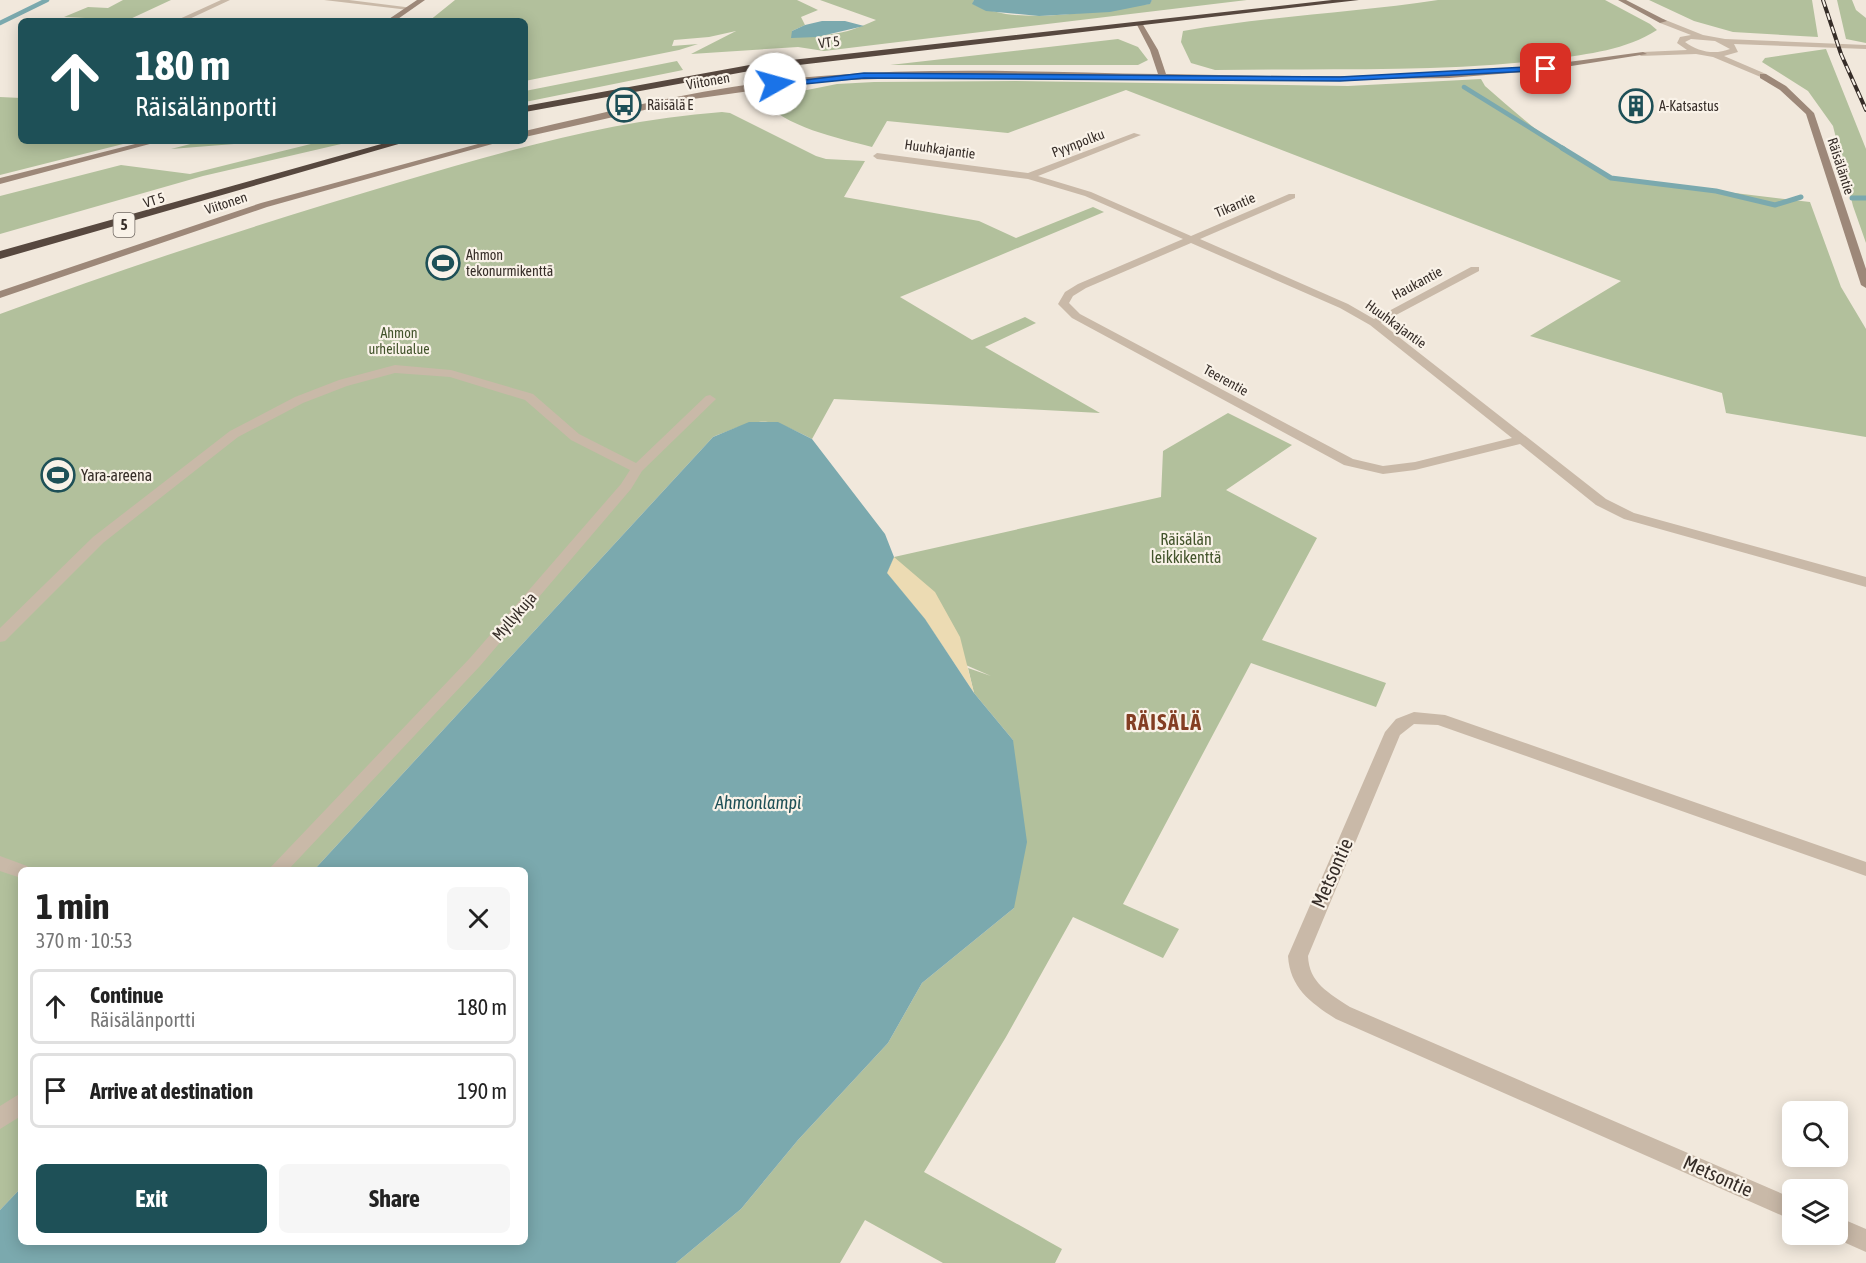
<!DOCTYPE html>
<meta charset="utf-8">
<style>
:root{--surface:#fff;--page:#f6f6f6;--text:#222;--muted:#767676;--line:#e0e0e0;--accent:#1e5057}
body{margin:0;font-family:"Asap Condensed",sans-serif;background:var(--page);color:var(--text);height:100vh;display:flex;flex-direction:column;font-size:22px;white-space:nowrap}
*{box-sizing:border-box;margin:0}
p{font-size:20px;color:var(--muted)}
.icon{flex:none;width:33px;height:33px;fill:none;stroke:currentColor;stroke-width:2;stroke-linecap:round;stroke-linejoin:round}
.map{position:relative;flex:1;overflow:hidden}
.drawer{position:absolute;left:18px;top:867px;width:510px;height:378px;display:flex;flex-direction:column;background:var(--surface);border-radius:9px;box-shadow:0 3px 15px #0003}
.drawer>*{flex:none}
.hud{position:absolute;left:18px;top:18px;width:510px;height:126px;border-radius:9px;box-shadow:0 3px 15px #0003;background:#1e5057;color:#fff;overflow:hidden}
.fabs{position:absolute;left:1782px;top:1101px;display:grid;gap:12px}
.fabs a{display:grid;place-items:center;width:66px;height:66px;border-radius:9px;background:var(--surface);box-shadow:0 3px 15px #0003;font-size:30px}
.pin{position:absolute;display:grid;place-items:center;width:51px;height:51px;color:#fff;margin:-26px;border-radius:12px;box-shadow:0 3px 9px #0006}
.me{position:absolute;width:66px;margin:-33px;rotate:83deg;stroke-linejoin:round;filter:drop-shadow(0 0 4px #0008)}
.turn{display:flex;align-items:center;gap:21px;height:126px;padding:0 18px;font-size:27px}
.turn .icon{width:78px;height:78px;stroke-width:2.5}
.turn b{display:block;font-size:42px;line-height:51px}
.round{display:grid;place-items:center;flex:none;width:63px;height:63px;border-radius:9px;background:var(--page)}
.summary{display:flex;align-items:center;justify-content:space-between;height:102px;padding:0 18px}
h1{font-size:36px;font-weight:700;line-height:45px}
.cta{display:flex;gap:12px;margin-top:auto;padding:12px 18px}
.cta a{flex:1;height:69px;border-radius:9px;background:var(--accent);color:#fff;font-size:24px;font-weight:700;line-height:69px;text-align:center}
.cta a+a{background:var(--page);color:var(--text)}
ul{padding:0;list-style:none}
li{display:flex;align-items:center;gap:18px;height:75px;margin:0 12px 9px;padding:0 6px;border:3px solid var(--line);border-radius:9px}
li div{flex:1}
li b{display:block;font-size:22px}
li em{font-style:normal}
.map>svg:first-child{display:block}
</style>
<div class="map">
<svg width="1866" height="1263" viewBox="0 0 1866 1263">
<rect width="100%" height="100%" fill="#f1e8dc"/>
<path fill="#b2c09c" d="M 123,0 L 171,0 L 128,20 L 64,17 L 88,7 L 108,8 Z
M 455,0 L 797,0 L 818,10 L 801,17 L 805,25 L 792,31 C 825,39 846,34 876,20 L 820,0 L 974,0 L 973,4 C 1021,28 1097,9 1149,4 L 1152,0 L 1247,0 L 824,51 L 798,47 L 691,54 L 736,31 L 709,37 L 674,40 L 672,46 L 698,44 L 679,50 L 525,81 L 525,21 L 429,21 Z
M 1438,0 L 1605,0 L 1650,24 L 1657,30 C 1626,50 1588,54 1553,59 C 1441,73 1327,68 1215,70 L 1191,63 L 1181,42 L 1183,31 C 1267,16 1353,13 1438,0 Z
M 1649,0 L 1812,0 L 1818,37 L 1733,32 L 1694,21 Z
M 1837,0 L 1852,0 L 1856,10 L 1866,18 L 1866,43 L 1846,39 Z
M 1118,39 L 1138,47 L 1148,60 L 1138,65 L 890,65 Z
M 1826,49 L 1866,149 L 1866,243 L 1853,206 L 1833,126 L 1808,91 L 1762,62 L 1765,58 Z
M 677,61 L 683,70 L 525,102 L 525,91 Z
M 1481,79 L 1485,86 C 1524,120 1564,156 1611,178 L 1810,202 L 1841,287 L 1866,329 L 1866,437 L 1726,413 L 1722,393 L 1530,336 L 1621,281 L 1126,90 L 1008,133 L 887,121 L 872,147 C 839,138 783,127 762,99 L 837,84 L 874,82 L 1016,81 L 1348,86 Z
M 0,97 L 21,98 L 21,141 L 135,141 L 0,175 Z
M 722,112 L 730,113 L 816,156 L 826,159 L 865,161 L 844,197 L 979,221 L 1016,238 L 1093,207 L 1104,212 L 900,297 L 972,340 L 1025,317 L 1036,323 L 985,347 L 1100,413 L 834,399 L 812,439 C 765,415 761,418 713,437 L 314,870 L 21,870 L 21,1188 L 0,1210 L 0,314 C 132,265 265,222 400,182 C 505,151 613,120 722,112 Z
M 202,141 L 271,141 L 171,149 Z
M 323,141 L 354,141 L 203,176 L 0,234 L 0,196 L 121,165 L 190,174 Z
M 1228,413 L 1292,445 L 1226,490 L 1317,538 L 1262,640 L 1386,683 L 1376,707 L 1251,663 L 1123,904 L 1179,929 L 1163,958 L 1073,917 L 1006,1037 L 924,1172 L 1062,1249 L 1055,1263 L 943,1263 L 865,1220 L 840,1263 L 676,1263 L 741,1209 L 798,1140 L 888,1043 L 922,983 L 1014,908 L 1013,740 L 974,693 L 968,668 L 991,676 L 952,659 L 925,619 L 887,573 L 894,557 L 1161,497 L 1163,451 Z"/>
<path fill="#ecdbb3" d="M 894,557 L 935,592 L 960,637 L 974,693 L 925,619 L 887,573 Z"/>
<path fill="#7ba9ae" d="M 974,0 L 1152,0 L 1150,4 L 1110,12 L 1039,16 L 986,11 L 972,4 Z
M 822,21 L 845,21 L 864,26 L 817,37 L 791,38 L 792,31 L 805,25 Z
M 749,422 L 778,422 L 812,439 L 885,534 L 894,557 L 887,573 L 925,619 L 974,693 L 1013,740 L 1027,842 L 1014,908 L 922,983 L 888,1043 L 798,1140 L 741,1209 L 676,1263 L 0,1263 L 0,1210 L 21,1188 L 21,1242 L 525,1242 L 525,870 L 314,870 L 713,437 Z"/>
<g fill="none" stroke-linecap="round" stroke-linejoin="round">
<path stroke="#7ba9ae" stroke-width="4.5" d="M 0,23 L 47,0
M 1464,87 L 1564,149"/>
<path stroke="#7ba9ae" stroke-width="5" d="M 1562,148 L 1611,178 L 1716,191 L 1775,205 L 1801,197
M 1852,198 L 1866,198"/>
<path fill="#c9b9a8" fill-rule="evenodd" d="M 221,0 L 230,0 L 185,21 L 175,21 Z
M 324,0 L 349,0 L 413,8 L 409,10 Z
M 1663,19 L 1703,35 L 1725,39 L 1866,45 L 1866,49 L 1734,44 L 1738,52 L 1724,56 L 1766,74 L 1766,78 L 1763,78 L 1713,57 L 1696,54 L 1640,56 L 1643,52 L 1687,50 L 1677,43 L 1680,37 L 1691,35 L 1660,23 ZM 1691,39 L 1715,41 L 1730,49 C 1715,55 1698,52 1685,42 Z
M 1134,133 L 1141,135 L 1038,176 L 1091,192 L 1191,236 L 1289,194 L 1295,194 L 1295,198 L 1200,239 L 1348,304 L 1374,319 L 1471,267 L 1479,267 L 1479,271 L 1381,323 L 1606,499 L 1634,513 L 1866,577 L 1866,587 L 1624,519 L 1596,505 L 1520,444 L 1415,470 L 1383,474 L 1344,465 L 1072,318 L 1058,304 L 1065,292 L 1078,284 L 1183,239 L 1085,196 L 1028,179 L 877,159 L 873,156 L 877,153 L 1028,173 ZM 1191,243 L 1340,308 L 1370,325 L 1512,438 L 1415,462 L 1383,466 L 1353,459 L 1080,314 L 1069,303 L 1073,296 L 1086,288 Z
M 395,365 L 451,370 L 533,394 L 579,434 L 636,463 L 706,396 L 710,395 L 716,399 L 642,471 L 631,489 L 480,666 L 288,870 L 268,870 L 470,658 L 621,484 L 630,470 L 571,440 L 525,400 L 450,377 L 395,373 L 347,386 L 303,403 L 238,437 L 103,543 L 5,641 L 0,642 L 0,628 L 93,537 L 230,431 L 295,397 L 339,380 Z
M 1414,712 L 1445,715 L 1866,862 L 1866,876 L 1438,725 L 1414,724 L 1400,735 L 1308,956 C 1309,983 1329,993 1350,1007 L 1792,1198 L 1792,1220 L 1336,1019 C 1311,1003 1290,988 1288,956 L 1385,732 L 1396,719 Z
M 0,856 L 27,866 L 30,870 L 21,870 L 21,878 L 0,871 Z
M 21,1093 L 21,1116 L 0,1129 L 0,1106 Z
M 1838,1217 L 1866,1229 L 1866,1252 L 1830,1236 L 1838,1234 Z"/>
<path fill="#9d8879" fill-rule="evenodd" d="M 417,0 L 425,0 L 395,21 L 386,21 Z
M 1618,0 L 1626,0 L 1667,21 L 1660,23 Z
M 1136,23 L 1142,23 L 1158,50 L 1166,74 C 1260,76 1354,78 1448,73 C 1514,70 1578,61 1643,52 L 1647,54 L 1546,70 L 1449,78 L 1255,81 L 962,76 L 821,81 L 693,99 L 525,137 L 525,131 C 622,108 720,84 821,76 C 933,67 1046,72 1158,74 L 1150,50 Z
M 1760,74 L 1766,74 L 1786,86 L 1814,113 L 1866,269 L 1866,288 L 1861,285 L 1806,114 L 1780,90 L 1760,78 Z
M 147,141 L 161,141 L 0,184 L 0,178 Z
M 489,141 L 503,141 L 267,207 L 0,298 L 0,291 L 261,203 Z"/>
<path fill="#57483f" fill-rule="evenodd" d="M 1332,0 L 1359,0 L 755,70 L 525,112 L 525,106 L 755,64 Z
M 392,141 L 409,141 L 0,259 L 0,251 Z"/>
<g stroke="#362d28" stroke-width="4">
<path id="rail" d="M 1823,0 L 1841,54 L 1866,110"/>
</g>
<use href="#rail" stroke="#f9f2e8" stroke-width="2" stroke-dasharray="7" stroke-linecap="butt"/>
</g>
<path fill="#1a73e8" stroke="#114b97" stroke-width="1.5" d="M 1546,66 L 1548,70 L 1340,81 L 864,78 L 775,87 L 771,84 L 864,73 L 1340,77 Z"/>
<defs>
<g id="bus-ring" transform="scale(1.725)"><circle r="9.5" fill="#f9f2e8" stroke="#1e5057" stroke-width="1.5"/><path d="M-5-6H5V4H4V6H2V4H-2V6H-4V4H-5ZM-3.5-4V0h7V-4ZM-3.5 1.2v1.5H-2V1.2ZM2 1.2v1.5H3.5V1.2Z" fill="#1e5057"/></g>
<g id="building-ring" transform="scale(1.725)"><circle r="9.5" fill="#f9f2e8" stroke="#1e5057" stroke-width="1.5"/><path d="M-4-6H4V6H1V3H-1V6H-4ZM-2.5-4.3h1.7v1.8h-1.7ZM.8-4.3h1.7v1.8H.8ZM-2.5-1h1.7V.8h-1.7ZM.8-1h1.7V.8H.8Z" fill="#1e5057"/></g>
<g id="stadium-ring" transform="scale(1.725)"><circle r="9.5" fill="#f9f2e8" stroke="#1e5057" stroke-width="1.5"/><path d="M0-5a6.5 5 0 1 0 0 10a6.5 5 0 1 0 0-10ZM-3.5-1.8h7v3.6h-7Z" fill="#1e5057"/></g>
</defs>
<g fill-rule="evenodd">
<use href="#bus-ring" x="624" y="105"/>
<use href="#building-ring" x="1636" y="106"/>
<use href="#stadium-ring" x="443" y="263"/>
<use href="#stadium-ring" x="58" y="475"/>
</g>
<g text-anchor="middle" stroke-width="4.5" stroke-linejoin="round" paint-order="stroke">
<g font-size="14" fill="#362d28" stroke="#f9f2e8">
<text transform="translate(829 42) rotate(-7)" y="5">VT 5</text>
<text transform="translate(708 81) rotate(-10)" y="5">Viitonen</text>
<text transform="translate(1078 143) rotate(-21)" y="5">Pyynpolku</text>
<text transform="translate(940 149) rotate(8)" y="5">Huuhkajantie</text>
<text transform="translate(1841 166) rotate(72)" y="5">Räisäläntie</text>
<text transform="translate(154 200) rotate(-18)" y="5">VT 5</text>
<text transform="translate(226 203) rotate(-18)" y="5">Viitonen</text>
<text transform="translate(1235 205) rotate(-23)" y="5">Tikantie</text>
<text transform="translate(1417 283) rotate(-28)" y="5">Haukantie</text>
<text transform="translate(1396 324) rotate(36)" y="5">Huuhkajantie</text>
<text transform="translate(1226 380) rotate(29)" y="5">Teerentie</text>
</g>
<g font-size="14" fill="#362d28" stroke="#f9f2e8" text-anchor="start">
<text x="647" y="110">Räisälä E</text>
<text x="1659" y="111">A-Katsastus</text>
<text x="466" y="260">Ahmon<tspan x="466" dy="16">tekonurmikenttä</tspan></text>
</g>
<g font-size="14" fill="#43542c" stroke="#f9f2e8">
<text x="399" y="338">Ahmon<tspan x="399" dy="16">urheilualue</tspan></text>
</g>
<rect fill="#f9f2e8" stroke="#706862" stroke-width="1.5" x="113.5" y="213" width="21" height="24" rx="4.5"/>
<g font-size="15" font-weight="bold" fill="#362d28">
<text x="124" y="230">5</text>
</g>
<g font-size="16" fill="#362d28" stroke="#f9f2e8" text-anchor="start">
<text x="81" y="481">Yara-areena</text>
</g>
<g font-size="16" fill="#43542c" stroke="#f9f2e8">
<text x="1186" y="545">Räisälän<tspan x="1186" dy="18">leikkikenttä</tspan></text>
</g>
<g font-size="16" fill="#362d28" stroke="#f9f2e8">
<text transform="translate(514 616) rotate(-49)" y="6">Myllykuja</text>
</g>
<g font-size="18" font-style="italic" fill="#1e5057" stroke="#f9f2e8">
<text x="758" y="809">Ahmonlampi</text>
</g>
<g font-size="20" fill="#362d28" stroke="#f9f2e8">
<text transform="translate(1332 873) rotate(-66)" y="7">Metsontie</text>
<text transform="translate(1718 1176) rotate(24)" y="7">Metsontie</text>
</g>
<g font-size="22" font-weight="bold" letter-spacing="1.5" fill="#833e23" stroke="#f9f2e8">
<text x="1164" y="730">RÄISÄLÄ</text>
</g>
</g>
</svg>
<div class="fabs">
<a><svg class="icon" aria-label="search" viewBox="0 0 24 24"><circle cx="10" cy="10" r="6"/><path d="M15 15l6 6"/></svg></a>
<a><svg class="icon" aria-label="layers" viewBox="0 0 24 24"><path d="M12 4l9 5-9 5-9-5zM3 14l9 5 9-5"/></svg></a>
</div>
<div class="pin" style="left:1546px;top:69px;background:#d93025"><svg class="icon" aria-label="arrive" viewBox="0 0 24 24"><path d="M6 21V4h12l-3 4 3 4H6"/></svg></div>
<svg class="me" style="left:775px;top:84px" viewBox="-20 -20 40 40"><circle r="19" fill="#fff"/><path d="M0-13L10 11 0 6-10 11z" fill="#1a73e8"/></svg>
<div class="hud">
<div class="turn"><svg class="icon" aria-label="ahead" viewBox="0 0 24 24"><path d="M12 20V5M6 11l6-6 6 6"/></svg><div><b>180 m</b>Räisälänportti</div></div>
</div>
<section class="drawer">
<div class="summary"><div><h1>1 min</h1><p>370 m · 10:53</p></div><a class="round"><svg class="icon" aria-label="close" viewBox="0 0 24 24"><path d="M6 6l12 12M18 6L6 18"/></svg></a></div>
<ul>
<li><svg class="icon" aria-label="ahead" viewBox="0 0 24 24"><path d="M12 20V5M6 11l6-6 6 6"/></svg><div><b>Continue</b><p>Räisälänportti</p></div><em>180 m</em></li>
<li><svg class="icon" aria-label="arrive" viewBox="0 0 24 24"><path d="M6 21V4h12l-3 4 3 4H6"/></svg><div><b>Arrive at destination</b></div><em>190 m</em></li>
</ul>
<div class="cta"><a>Exit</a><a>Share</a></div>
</section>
</div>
